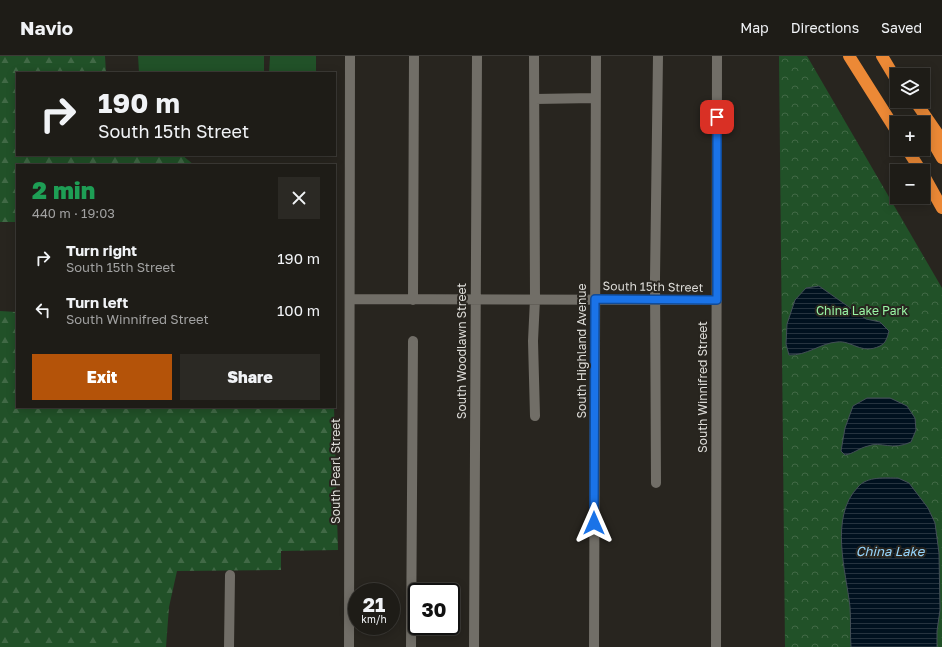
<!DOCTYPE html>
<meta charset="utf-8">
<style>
:root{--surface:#1e1c17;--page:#2b2924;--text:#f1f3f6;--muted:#a1a1a1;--line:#3c3a36;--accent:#b45309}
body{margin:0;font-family:"Golos Text",sans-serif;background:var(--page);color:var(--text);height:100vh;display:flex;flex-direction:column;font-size:15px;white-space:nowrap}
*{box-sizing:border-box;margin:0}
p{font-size:13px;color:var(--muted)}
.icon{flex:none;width:22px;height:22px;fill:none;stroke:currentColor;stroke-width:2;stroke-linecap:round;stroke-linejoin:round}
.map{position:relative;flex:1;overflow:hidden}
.drawer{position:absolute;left:16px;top:108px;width:320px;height:244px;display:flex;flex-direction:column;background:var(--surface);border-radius:0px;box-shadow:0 2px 10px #0003,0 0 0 1px var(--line)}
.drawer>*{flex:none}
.hud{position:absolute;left:16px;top:16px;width:320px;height:84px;border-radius:0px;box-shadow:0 2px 10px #0003,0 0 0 1px var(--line);background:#1e1c17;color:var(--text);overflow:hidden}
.fabs{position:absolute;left:890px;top:12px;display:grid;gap:8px}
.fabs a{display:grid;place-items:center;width:40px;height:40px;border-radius:0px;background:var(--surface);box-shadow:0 2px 10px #0003,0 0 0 1px var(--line);font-size:20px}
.speed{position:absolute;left:348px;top:527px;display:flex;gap:8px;font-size:20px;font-weight:700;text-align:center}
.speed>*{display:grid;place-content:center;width:52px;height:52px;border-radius:50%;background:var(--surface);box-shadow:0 2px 10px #0003,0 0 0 1px var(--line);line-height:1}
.speed small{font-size:10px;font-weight:400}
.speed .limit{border:2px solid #111;border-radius:6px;background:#fff;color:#111}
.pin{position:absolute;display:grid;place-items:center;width:34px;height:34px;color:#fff;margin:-17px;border-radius:8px;box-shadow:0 2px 6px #0006}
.me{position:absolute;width:44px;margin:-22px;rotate:0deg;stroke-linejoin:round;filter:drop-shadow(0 0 3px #0008)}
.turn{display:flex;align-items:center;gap:14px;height:84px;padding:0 16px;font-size:18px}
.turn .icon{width:52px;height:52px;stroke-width:2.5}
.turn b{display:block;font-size:28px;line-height:34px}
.round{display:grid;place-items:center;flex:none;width:42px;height:42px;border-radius:0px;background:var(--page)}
.headline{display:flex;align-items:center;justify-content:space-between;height:68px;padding:0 16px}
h1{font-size:24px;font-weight:800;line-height:30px;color:#1e9e55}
.cta{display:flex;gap:8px;margin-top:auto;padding:8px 16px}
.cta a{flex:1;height:46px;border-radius:0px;background:var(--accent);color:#fff;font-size:16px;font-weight:800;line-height:46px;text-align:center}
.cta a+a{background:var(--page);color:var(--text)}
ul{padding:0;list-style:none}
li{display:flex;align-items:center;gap:12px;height:52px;padding:0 16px}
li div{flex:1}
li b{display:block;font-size:15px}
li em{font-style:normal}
header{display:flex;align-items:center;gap:24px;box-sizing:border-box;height:56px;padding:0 20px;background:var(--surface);border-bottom:1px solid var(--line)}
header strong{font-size:19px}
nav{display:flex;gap:22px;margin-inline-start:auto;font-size:14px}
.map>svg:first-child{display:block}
</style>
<header>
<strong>Navio</strong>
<nav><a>Map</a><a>Directions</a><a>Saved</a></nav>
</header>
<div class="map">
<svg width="942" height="591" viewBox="0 0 942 591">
<defs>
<pattern id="forest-firs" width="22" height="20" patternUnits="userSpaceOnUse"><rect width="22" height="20" fill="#215128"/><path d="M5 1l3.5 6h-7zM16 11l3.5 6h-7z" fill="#416946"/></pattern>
<pattern id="park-crowns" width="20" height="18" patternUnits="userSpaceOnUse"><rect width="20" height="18" fill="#215128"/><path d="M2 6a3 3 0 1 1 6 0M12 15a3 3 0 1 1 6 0" fill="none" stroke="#416946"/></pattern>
<pattern id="water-rules" width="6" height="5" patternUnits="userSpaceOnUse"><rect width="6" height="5" fill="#00111f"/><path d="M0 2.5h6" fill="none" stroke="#25333f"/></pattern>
</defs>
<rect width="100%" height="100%" fill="#28251f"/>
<path fill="#215128" d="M 138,0 L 264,0 L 264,17 L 139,17 Z
M 270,0 L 316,0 L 316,17 L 269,17 Z"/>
<path fill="url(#forest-firs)" d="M 0,0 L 105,0 L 106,17 L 17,17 L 17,99 L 182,99 L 194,109 L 17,109 L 17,166 L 0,166 Z
M 0,255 L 17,256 L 17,351 L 334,351 L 338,494 L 281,495 L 281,514 L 177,515 L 169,551 L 166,591 L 0,591 Z"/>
<path fill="url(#park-crowns)" d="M 779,0 L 807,0 L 942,232 L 942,591 L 785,591 Z"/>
<path fill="url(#water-rules)" stroke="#424e56" d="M 819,230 L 866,263 L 880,266 L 889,275 C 887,282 886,287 880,290 C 861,299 852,284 837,286 C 821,287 806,300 789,299 L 786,288 L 787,268 L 795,244 L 806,232 Z
M 867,342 L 890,342 L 907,350 L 915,362 L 916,374 L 911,386 C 892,395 881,385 868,390 C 859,392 853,398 845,399 L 841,395 L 845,372 L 853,350 Z
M 898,422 L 909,427 L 928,452 L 935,467 L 939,497 L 940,554 L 937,575 L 937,591 L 851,591 C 850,578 851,565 850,551 C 846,515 829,461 858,431 C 867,420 886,422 898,422 Z"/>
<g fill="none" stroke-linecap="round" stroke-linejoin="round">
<path stroke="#716e67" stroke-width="10" d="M 534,0 L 535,243 L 533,285 L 535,360
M 535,43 L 595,42
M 350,243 L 717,244
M 413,244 L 414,0
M 656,427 L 655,222 L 658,0
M 229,591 L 230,519
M 349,591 L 350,0
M 411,591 L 413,285
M 474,591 L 477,0
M 594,591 L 596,0
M 716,591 L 717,0"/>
<path stroke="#ec8936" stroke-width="12" d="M 849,0 L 897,76
M 882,0 L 897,25
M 915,45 L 942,84
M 923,69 L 942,102
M 907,93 L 921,115
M 923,118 L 942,152"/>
</g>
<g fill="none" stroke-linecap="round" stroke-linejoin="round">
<g stroke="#114b97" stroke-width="10">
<path id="route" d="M 594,467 L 595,243 L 717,244 L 717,61"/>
</g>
<use href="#route" stroke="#1a73e8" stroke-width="7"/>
</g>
<g text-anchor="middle" stroke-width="4" stroke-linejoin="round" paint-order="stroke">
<g font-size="12" fill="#dcdbd7" stroke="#28251f">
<text transform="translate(653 231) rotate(1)" y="4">South 15th Street</text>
<text transform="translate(462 295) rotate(-90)" y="4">South Woodlawn Street</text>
<text transform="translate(582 295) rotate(-90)" y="4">South Highland Avenue</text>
<text transform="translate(703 331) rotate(-90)" y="4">South Winnifred Street</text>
<text transform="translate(336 415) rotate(-90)" y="4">South Pearl Street</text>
</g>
<g font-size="12" fill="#9af5a5" stroke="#28251f">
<text x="862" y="259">China Lake Park</text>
</g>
<g font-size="13" font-style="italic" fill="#96d5fc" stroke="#28251f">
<text x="890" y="500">China Lake</text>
</g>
</g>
</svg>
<div class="fabs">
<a><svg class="icon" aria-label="layers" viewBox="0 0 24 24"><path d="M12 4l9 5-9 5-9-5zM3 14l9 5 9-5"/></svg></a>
<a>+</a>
<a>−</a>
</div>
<div class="speed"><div>21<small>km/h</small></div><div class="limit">30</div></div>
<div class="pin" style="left:717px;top:61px;background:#d93025"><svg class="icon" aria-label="arrive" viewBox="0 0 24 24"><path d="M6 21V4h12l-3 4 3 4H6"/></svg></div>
<svg class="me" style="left:594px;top:467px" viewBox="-20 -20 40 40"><path d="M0-17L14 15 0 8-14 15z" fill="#1a73e8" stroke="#fff" stroke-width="4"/></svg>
<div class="hud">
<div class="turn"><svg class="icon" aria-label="right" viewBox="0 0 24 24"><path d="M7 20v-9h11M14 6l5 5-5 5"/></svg><div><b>190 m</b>South 15th Street</div></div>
</div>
<section class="drawer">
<div class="headline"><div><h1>2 min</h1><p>440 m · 19:03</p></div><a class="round"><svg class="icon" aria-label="close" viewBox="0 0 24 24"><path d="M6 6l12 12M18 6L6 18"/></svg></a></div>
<ul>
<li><svg class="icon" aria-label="right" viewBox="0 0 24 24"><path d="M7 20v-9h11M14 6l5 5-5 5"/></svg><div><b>Turn right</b><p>South 15th Street</p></div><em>190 m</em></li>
<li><svg class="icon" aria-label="left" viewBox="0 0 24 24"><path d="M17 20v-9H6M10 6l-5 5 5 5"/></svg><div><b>Turn left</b><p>South Winnifred Street</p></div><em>100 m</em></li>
</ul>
<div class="cta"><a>Exit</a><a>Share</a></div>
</section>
</div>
